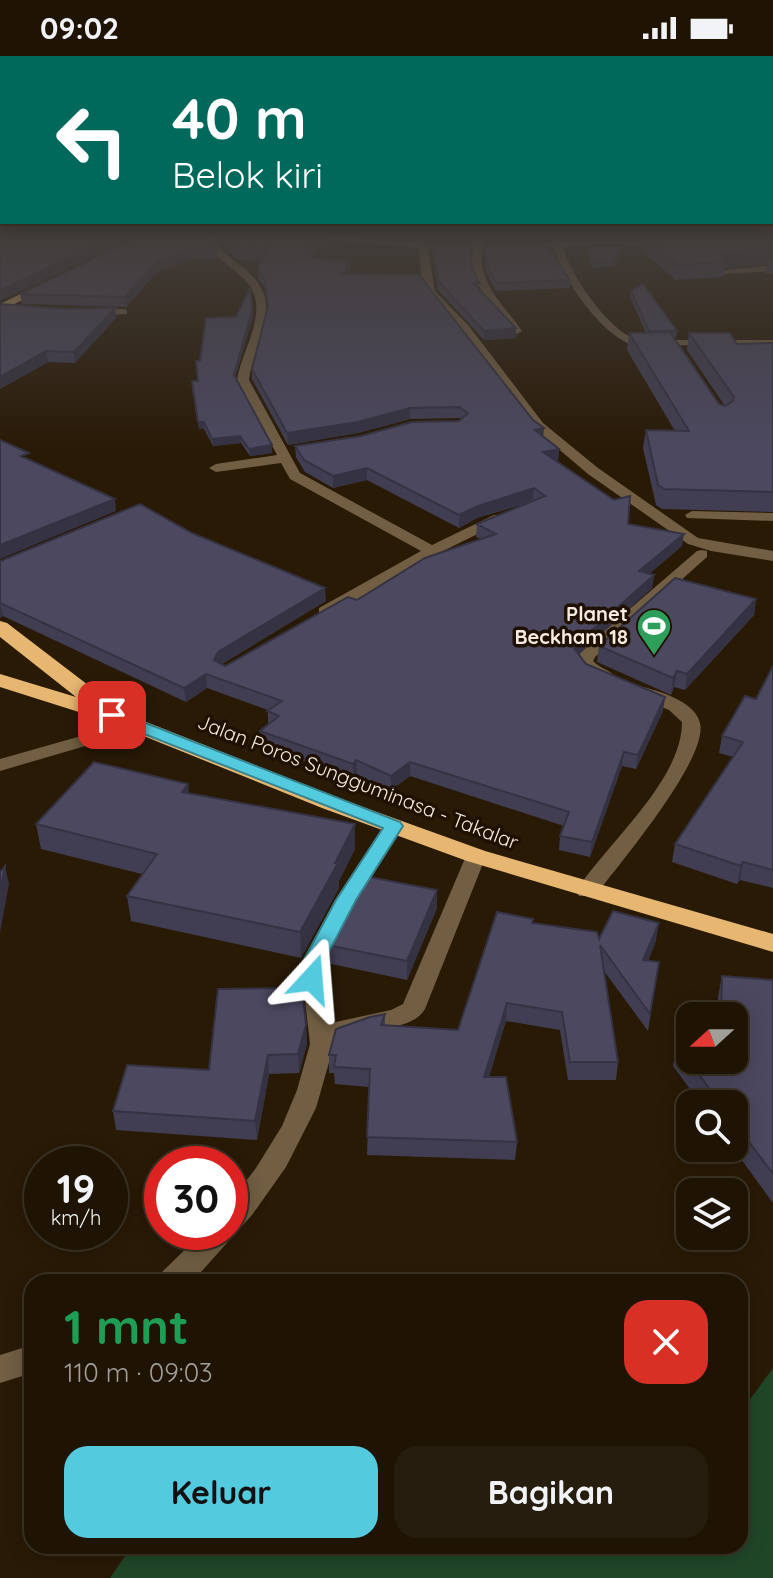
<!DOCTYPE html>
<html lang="id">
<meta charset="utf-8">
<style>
:root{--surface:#1f1404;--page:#271d0e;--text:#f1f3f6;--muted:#a19e9a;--line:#3c3326;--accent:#54cade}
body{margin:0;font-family:Quicksand,sans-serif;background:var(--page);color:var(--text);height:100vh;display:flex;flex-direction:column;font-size:30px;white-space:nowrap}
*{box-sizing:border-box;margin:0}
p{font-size:26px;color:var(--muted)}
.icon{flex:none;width:44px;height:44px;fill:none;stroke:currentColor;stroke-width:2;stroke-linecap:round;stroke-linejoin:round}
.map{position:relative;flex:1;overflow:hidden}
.panel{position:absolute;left:24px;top:1218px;width:724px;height:280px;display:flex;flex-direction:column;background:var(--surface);border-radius:24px;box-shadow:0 4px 20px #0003,0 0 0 2px var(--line)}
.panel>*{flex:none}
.guide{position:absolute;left:0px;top:0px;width:774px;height:168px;box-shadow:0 4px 20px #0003,0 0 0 2px var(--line);background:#00695c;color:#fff;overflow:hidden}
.needle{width:52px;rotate:249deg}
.buttons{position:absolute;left:676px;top:946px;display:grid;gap:16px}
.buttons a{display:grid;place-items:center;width:72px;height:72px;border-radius:16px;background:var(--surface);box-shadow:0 4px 20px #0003,0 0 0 2px var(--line);font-size:40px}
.speed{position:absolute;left:24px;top:1090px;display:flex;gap:16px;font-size:40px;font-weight:700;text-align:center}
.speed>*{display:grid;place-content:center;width:104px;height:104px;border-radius:50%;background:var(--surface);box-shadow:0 4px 20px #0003,0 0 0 2px var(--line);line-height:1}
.speed small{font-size:20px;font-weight:400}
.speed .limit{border:12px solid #d22;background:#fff;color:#111}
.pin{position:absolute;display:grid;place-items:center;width:68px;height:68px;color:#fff;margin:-34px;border-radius:16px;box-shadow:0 4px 12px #0006}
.me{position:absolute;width:88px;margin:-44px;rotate:19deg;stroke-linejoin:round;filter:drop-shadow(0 0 6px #0008)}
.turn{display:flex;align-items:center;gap:28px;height:168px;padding:0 40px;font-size:36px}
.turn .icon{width:104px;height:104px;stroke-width:2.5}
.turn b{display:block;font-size:56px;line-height:68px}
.round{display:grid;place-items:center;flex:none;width:84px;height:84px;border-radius:24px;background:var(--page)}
.headline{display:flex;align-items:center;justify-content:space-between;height:136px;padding:0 40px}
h1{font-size:48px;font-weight:700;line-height:60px;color:#1e9e55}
.cta{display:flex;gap:16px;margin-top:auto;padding:16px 40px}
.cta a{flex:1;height:92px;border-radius:24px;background:var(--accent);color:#111;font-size:32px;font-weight:700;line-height:92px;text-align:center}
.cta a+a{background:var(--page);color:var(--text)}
.status{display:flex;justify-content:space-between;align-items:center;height:56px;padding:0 40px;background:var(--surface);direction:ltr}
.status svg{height:22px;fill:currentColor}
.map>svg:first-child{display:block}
</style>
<div class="status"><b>09:02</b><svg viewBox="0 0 49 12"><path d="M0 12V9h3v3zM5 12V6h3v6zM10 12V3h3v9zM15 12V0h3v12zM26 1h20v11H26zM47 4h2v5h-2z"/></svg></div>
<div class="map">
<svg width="773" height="1522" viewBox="0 0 773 1522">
<rect width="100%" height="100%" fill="#291a06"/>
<path fill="#204628" d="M 773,1312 L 773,1522 L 110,1522 L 132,1490 L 740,1490 L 740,1357 Z"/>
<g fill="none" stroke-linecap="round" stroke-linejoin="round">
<path fill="#715e43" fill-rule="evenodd" d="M 211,180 L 219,180 L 217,184 C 225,203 243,208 255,223 C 282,254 252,291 249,324 L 300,417 L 432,489 L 494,459 L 504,459 L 504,465 L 437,498 L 331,558 L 319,558 L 319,552 L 421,495 L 290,423 L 281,407 L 216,416 L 209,412 L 216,408 L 277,399 L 237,324 C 241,294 273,252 245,224 C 231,210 215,203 207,184 Z
M 315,180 L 433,188 L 669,185 L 666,190 L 563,191 C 570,218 603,265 627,279 C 636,284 647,283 658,285 L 659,287 C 621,312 561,223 554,192 L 482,193 C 477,226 504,249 522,275 L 517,278 L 513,277 C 494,251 467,227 473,193 L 428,193 L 435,235 L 469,270 L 543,367 L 598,412 L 698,482 L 773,495 L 773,505 L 711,495 L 688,488 L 588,418 L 535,373 L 461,274 L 426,236 L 422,228 L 419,192 L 319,183 Z
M 773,209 L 773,215 L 724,218 L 719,215 Z
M 123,253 L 127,254 L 127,258 L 88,260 L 83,257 L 88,254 Z
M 673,284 L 773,284 L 773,290 L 669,289 L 668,287 Z
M 692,455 L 773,457 L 773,465 L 687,462 L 685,459 Z
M 702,494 L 707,495 L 707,501 L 595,601 L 593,605 C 599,612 609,613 615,621 L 612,625 C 596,629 584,617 575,605 L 582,594 L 697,495 Z
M 639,630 C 659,635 695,645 700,667 C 709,702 618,810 595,840 L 579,840 L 576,835 C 607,787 682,725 682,666 L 669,654 L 633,639 L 630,635 Z
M 134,665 L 143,670 L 140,674 L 0,715 L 0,703 Z
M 394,764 L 404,770 L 357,844 L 323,909 L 331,967 L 391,954 L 403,948 L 466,800 L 469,795 L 483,795 L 486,800 L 425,953 C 410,979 358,968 334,989 L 316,1052 L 286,1111 L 252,1159 L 192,1226 L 157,1226 L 161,1217 L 203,1176 L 230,1176 L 230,1146 L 256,1112 L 282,1070 L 297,1034 L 310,988 L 301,909 L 335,844 L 387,766 Z
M 32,1289 L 32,1317 L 0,1327 L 0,1299 Z"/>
<path fill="#c69e64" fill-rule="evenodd" d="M 43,227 L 47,232 L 0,255 L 0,248 Z"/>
<path fill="#e7b771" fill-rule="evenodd" d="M 0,565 L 7,567 L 109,645 L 111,652 L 338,742 L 485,795 L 773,878 L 773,896 L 467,805 L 322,752 L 104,664 L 0,631 L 0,618 L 76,641 L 0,581 Z"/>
</g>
<path fill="#413e53" d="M 141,180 L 207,180 L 216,194 L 217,203 L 192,202 L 157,216 L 126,251 L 22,248 L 20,238 Z
M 220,180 L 326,180 L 326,187 L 311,202 L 351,214 L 348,218 L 559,393 L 558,405 L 556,405 L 628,468 L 682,490 L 649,518 L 654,519 L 652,532 L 579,598 L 586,608 L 663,655 L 636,713 L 622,710 L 590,801 L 559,794 L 560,780 L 564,770 L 410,720 L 391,734 L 357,719 L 353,723 L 261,689 L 260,675 L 268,668 L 268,654 L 207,632 L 186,646 L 3,560 L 0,562 L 0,505 L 192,477 L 326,545 L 222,608 L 225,610 L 481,483 L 476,481 L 477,468 L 534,445 L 477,462 L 459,472 L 367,424 L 333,432 L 305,416 L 296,401 L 295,390 L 459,365 L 461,363 L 459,362 L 410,363 L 358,377 L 288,389 L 252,323 L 252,313 L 268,252 L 266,234 L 258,222 L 258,213 L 262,205 L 238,204 L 223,189 Z
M 585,180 L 630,180 L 628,182 L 586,183 Z
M 642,180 L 773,185 L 773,218 L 765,218 L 767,208 L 725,212 L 724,221 L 676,224 L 641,194 Z
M 432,188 L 471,209 L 479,227 L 479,233 L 516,272 L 516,282 L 484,284 L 438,234 L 432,196 Z
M 485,189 L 570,224 L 570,232 L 496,235 L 486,215 Z
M 589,189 L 623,189 L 622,194 L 614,210 L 592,212 L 588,195 Z
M 631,235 L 677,275 L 676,281 L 674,281 L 719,348 L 725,350 L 687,294 L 689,277 L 737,288 L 773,287 L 773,456 L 662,453 L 656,449 L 643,392 L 646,374 L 675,375 L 627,294 L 629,277 L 646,277 L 630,241 Z
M 115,252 L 116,262 L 75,307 L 48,306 L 0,333 L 65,253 Z
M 253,260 L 235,322 L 272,389 L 272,397 L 250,400 L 241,387 L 213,390 L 204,373 L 199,373 L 192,332 L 198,325 L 200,305 L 236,261 Z
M 756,543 L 754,559 L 685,634 L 674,631 L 671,639 L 597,606 L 599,590 Z
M 773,610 L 773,832 L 740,824 L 737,828 L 672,806 L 675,788 L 733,701 L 719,697 L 722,680 L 756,643 Z
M 189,737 L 355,793 L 339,825 L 339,832 L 301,902 L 131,865 L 127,840 L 142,818 L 41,793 L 36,768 Z
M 437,834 L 437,852 L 407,924 L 327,907 L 327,889 Z
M 533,867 L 599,883 L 656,885 L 648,905 L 659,906 L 648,975 L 604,915 L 618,1006 L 616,1024 L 568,1024 L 560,974 L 506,965 L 489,1021 L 517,1086 L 515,1104 L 367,1099 L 369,1031 L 335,1028 L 334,1017 L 329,1017 L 329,999 L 385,958 L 385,969 L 458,974 Z
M 722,920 L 773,924 L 773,1147 L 733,1092 L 734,1092 L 734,1048 L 701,1048 L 673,1010 L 677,989 L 734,1004 L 734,960 L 718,960 L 718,941 Z
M 306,969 L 307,988 L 299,1017 L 269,1018 L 257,1084 L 116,1074 L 113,1055 L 209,1014 Z"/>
<path fill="#353243" d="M 117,180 L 136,180 L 0,245 L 0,234 Z
M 324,180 L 326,180 L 326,187 L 303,210 L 302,201 Z
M 623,189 L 622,194 L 614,210 L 614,205 Z
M 773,193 L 773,203 L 768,204 L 767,208 L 725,212 L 726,206 L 719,198 Z
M 191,194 L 192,202 L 157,216 L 126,251 L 125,241 L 156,207 Z
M 350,205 L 351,214 L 343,227 L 343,218 Z
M 115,252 L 116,262 L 75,307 L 74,296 Z
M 252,254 L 253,260 L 234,325 L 234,319 Z
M 516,272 L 516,282 L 484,284 L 484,275 Z
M 46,295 L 48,306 L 0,333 L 0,321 Z
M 410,352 L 410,363 L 358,377 L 288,389 L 287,377 Z
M 198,366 L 204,366 L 204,373 L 199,373 Z
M 544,372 L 543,384 L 535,374 Z
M 240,380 L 241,387 L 213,390 L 212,383 Z
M 272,389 L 272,397 L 250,400 L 249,393 Z
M 559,393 L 558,405 L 542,407 L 543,396 Z
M 367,412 L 367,424 L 333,432 L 333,420 Z
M 534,432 L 533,444 L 477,462 L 459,472 L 459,459 L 478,450 Z
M 115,443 L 116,455 L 0,503 L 0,489 Z
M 684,478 L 682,490 L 637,528 L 639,515 Z
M 654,519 L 652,532 L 572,605 L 573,591 Z
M 325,532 L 326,545 L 219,609 L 214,604 L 218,596 Z
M 756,543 L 754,559 L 685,634 L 687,618 Z
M 0,547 L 3,560 L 0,562 Z
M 677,615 L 674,631 L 671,639 L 673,622 Z
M 206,618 L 207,632 L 186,646 L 184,632 Z
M 665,641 L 663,655 L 636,713 L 638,699 Z
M 624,696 L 622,710 L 590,801 L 592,786 Z
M 356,704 L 357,719 L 353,723 L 353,708 Z
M 410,706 L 410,720 L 391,734 L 391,720 Z
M 188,728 L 191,752 L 182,736 Z
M 355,768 L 355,793 L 339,825 L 339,832 L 301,902 L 300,876 Z
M 743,806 L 740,824 L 737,828 L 741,810 Z
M 5,810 L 9,828 L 0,877 L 0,837 Z
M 437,834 L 437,852 L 407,924 L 407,905 Z
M 659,867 L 656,885 L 641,921 L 643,904 Z
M 507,947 L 506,965 L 483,1039 L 484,1021 Z
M 306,969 L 307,988 L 299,1017 L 298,998 Z
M 268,999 L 269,1018 L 257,1084 L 255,1065 Z"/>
<path fill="#4c4860" stroke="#353243" stroke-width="2" d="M 0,180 L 117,180 L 0,234 Z
M 141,180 L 206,180 L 216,194 L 191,194 L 156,207 L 125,241 L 20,238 Z
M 222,180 L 324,180 L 302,201 L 350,205 L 343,218 L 419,219 L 533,364 L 544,372 L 535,374 L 559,393 L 543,396 L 614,444 L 630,440 L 628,468 L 684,478 L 639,515 L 654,519 L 573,591 L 586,608 L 665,641 L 638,699 L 624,696 L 592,786 L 560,780 L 569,756 L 410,706 L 391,720 L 356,704 L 353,708 L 260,675 L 279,660 L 267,655 L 282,645 L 206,618 L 184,632 L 0,547 L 0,505 L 140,448 L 192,477 L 325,532 L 218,596 L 214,604 L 225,610 L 348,541 L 357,544 L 425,502 L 496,478 L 477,468 L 545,440 L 534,432 L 478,450 L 459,459 L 367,412 L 333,420 L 304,404 L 295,390 L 361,380 L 412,366 L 459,365 L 468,357 L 459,351 L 410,352 L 358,366 L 287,377 L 252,313 L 268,250 L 265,225 L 258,213 L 269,189 L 264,196 L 238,195 Z
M 642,180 L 766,180 L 771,185 L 773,185 L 773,193 L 719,198 L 726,206 L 678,209 Z
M 432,188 L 470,189 L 471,209 L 479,227 L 473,227 L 516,272 L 484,275 L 438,225 Z
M 485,189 L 546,189 L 570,224 L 496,227 L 487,208 Z
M 589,189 L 623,189 L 614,205 L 593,206 Z
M 643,228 L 677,275 L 649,275 L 631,235 Z
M 250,232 L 252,254 L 234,319 L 272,389 L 249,393 L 240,380 L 212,383 L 204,366 L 198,366 L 192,325 L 198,325 L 196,305 L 200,305 L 206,262 L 236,261 Z
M 0,248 L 65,253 L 115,252 L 74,296 L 46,295 L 0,321 Z
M 670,276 L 719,348 L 725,350 L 733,345 L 734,341 L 689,277 L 730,277 L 737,288 L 773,287 L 773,436 L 664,433 L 658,429 L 646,374 L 689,375 L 629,277 Z
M 0,384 L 29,397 L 21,400 L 115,443 L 0,489 Z
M 675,522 L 756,543 L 687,618 L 677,615 L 673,622 L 599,590 Z
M 773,610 L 773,814 L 743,806 L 741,810 L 675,788 L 743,686 L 722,680 L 745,640 L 756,643 Z
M 94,706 L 188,728 L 182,736 L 355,768 L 335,807 L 338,807 L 300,876 L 127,840 L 157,798 L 36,768 Z
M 5,810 L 0,837 L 0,816 Z
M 364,820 L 437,834 L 407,905 L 327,889 Z
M 613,855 L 659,867 L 643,904 L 659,906 L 650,958 L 600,889 L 618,1006 L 570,1006 L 562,956 L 507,947 L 484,1021 L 506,1021 L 517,1086 L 367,1081 L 370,1013 L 334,1011 L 336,999 L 329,999 L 336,973 L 370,961 L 385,958 L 381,969 L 458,974 L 497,856 L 533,863 L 532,867 L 597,876 L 599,883 Z
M 722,920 L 773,924 L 773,1118 L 734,1066 L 734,1048 L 721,1048 L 677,989 L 690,986 L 690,1004 L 734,1004 L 734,960 L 721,960 Z
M 302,932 L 306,969 L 298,998 L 268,999 L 255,1065 L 113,1055 L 127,1009 L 209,1014 L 218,933 Z"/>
<linearGradient id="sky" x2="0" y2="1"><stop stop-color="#170e03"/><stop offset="0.46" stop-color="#433e3b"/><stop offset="1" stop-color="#433e3b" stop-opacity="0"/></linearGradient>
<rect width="773" height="393" fill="url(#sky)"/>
<path fill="#54cade" stroke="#378390" stroke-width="2" d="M 112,654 L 400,766 L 403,770 L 356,844 L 322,909 L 319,928 L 304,928 L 301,909 L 336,844 L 383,772 L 106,663 L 104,659 L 106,656 Z"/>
<defs>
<g id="stadium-pin" transform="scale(1.8)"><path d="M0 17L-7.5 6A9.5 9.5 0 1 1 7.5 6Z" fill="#2e9e5b" stroke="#1f1101"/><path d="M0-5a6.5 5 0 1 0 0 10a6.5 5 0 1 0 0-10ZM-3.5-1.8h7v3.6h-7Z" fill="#fff"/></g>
</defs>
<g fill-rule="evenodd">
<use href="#stadium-pin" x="654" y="570"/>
</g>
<g text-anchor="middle" stroke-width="7" stroke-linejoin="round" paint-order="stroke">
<g font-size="20" font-weight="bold" fill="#f6ecdf" stroke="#1f1101" text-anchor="end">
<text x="628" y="565">Planet<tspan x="628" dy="23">Beckham 18</tspan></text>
</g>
<g font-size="20" fill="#f6ecdf" stroke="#1f1101">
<text transform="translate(358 726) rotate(21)" y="7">Jalan Poros Sungguminasa - Takalar</text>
</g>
</g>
</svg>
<div class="buttons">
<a><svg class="needle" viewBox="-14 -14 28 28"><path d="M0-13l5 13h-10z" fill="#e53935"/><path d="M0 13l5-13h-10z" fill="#a19e9a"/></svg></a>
<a><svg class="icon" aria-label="search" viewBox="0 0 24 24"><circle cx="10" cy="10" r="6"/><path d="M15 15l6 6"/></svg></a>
<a><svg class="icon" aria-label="layers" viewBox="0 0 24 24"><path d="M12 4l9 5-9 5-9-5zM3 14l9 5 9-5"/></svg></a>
</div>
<div class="speed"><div>19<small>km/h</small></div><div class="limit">30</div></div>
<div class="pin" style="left:112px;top:659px;background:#d93025"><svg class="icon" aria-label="arrive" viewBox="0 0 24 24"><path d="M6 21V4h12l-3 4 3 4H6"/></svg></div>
<svg class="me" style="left:312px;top:923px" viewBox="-20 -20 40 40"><path d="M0-17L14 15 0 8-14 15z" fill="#54cade" stroke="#fff" stroke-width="4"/></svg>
<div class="guide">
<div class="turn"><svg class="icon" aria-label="left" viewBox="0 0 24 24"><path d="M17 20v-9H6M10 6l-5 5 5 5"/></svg><div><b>40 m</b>Belok kiri</div></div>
</div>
<section class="panel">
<div class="headline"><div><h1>1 mnt</h1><p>110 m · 09:03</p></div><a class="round" style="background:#d93025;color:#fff"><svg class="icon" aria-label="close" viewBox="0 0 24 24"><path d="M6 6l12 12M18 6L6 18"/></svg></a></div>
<div class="cta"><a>Keluar</a><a>Bagikan</a></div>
</section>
</div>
